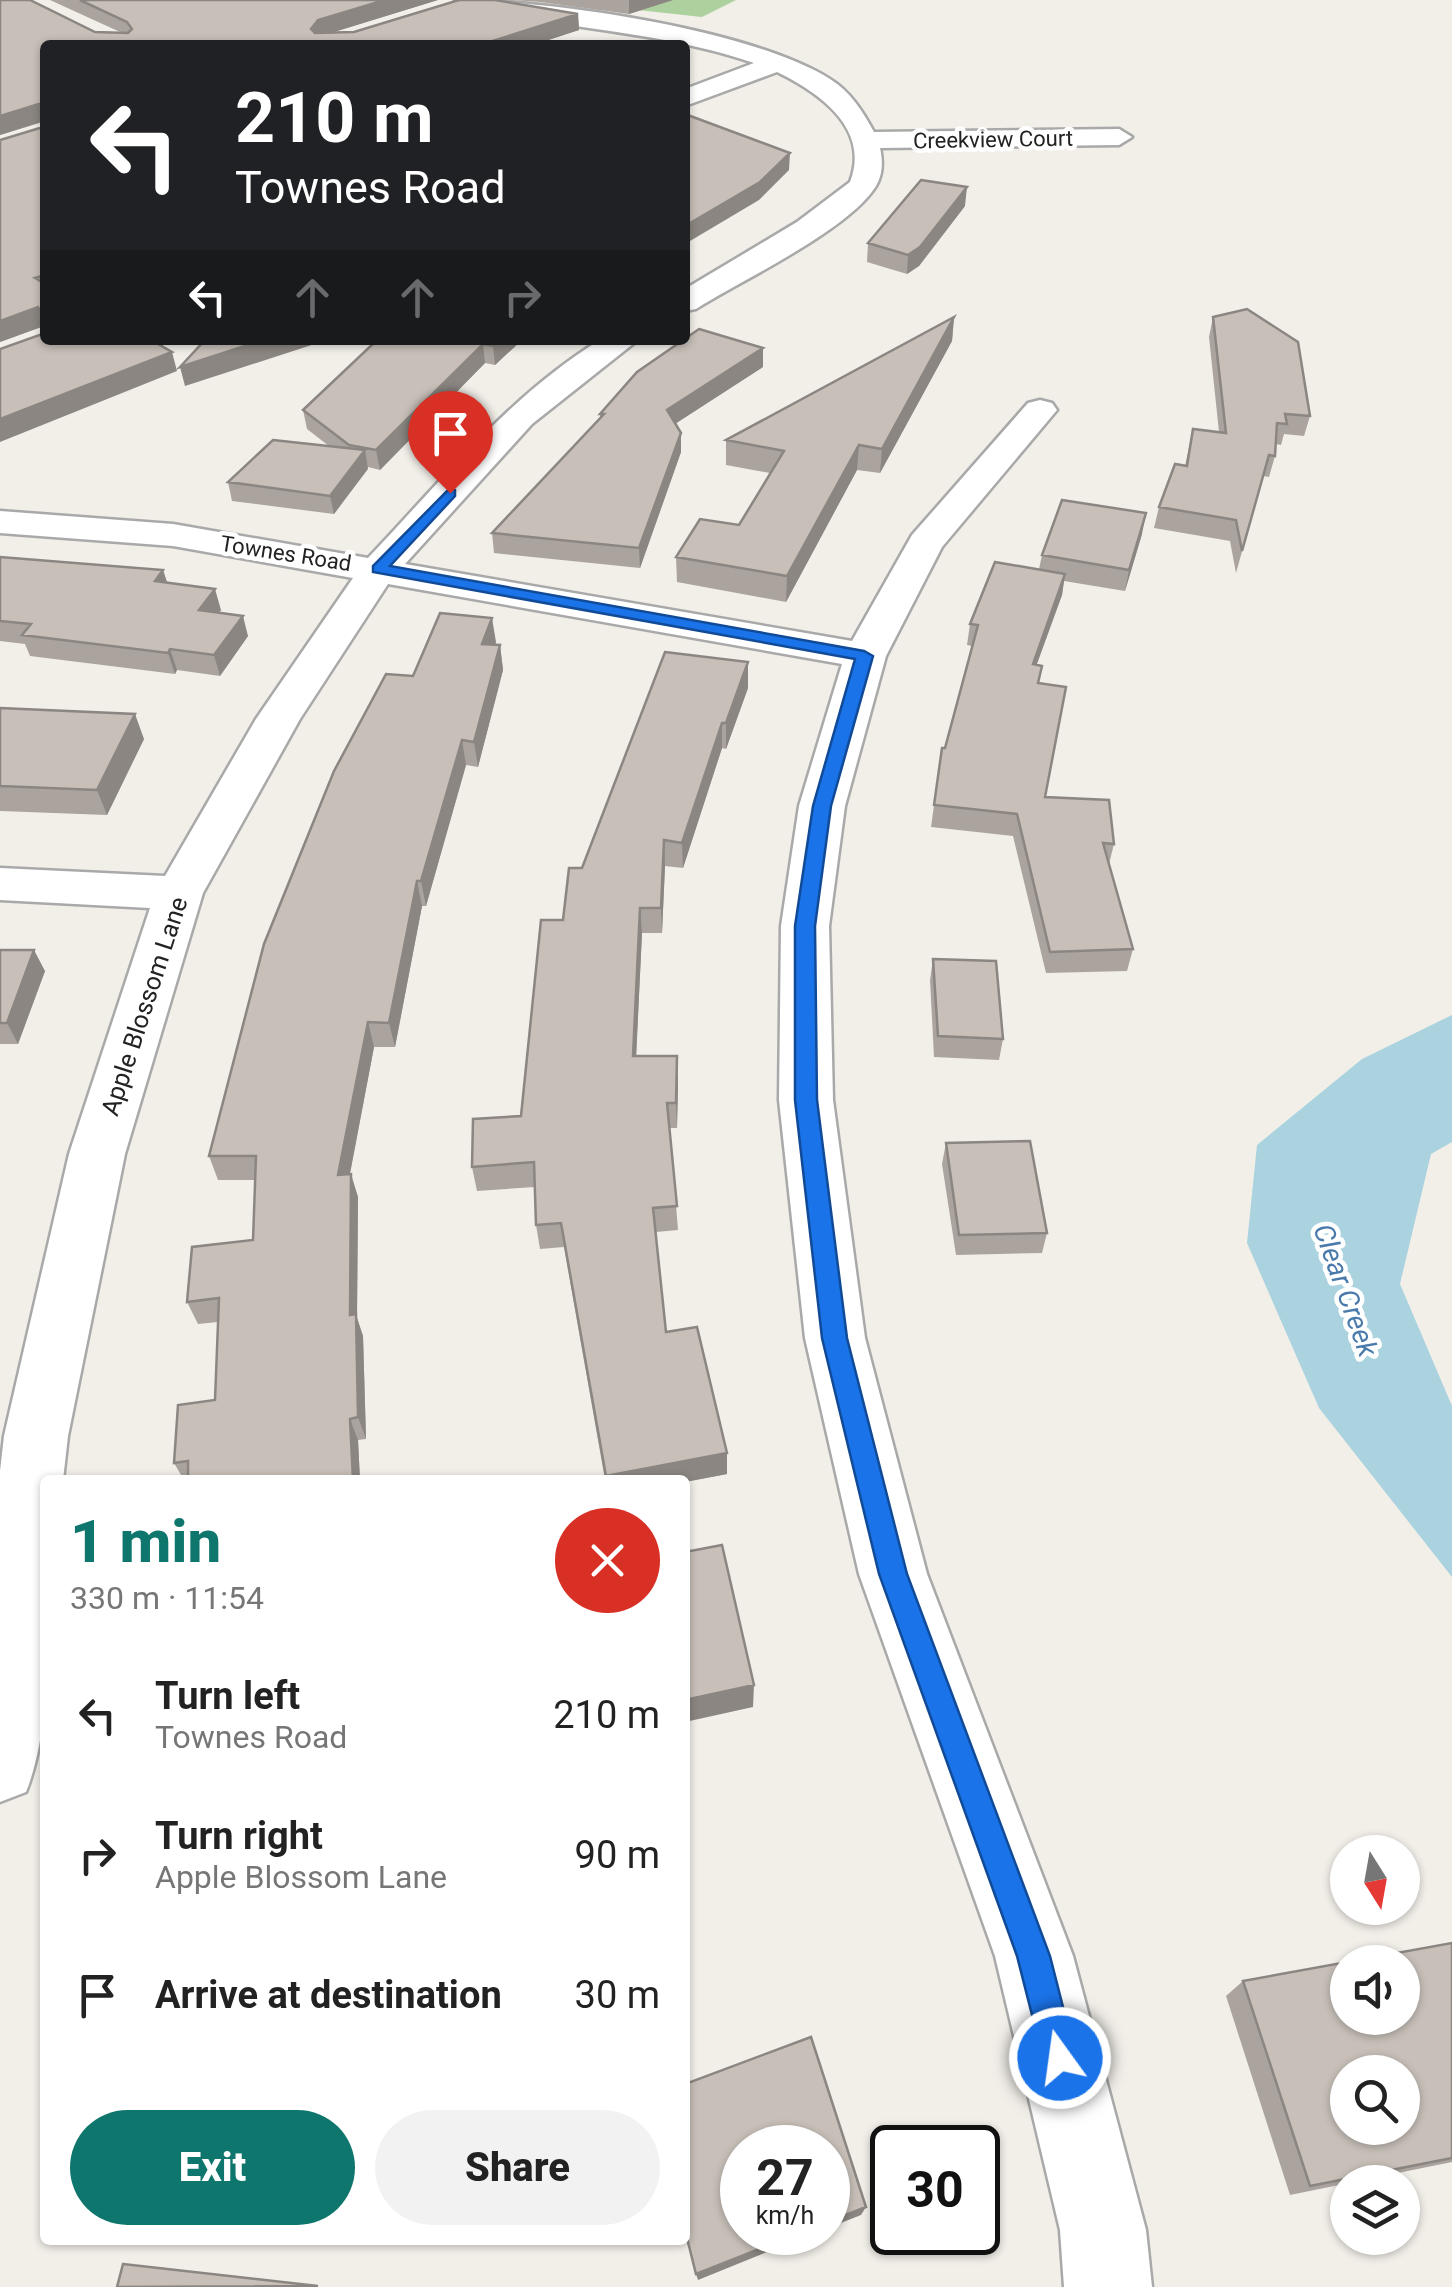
<!DOCTYPE html>
<meta charset="utf-8">
<style>
:root{--surface:#fff;--page:#f2f2f2;--text:#222;--muted:#767676;--accent:#0f766e}
body{margin:0;font-family:Roboto,sans-serif;background:var(--page);color:var(--text);height:100vh;display:flex;flex-direction:column;font-size:38px;white-space:nowrap}
*{box-sizing:border-box;margin:0}
p{font-size:32px;color:var(--muted)}
.icon{flex:none;width:55px;height:55px;fill:none;stroke:currentColor;stroke-width:2;stroke-linecap:round;stroke-linejoin:round}
.map{position:relative;flex:1;overflow:hidden}
.sheet{position:absolute;left:40px;top:1475px;width:650px;height:770px;display:flex;flex-direction:column;background:var(--surface);border-radius:10px;box-shadow:0 2px 8px #0004}
.sheet>*{flex:none}
.guide{position:absolute;left:40px;top:40px;width:650px;height:305px;border-radius:10px;box-shadow:0 2px 8px #0004;background:#202124;color:#fff;overflow:hidden}
.needle{width:65px;rotate:169deg}
.tools{position:absolute;left:1330px;top:1835px;display:grid;gap:20px}
.tools a{display:grid;place-items:center;width:90px;height:90px;border-radius:50%;background:var(--surface);box-shadow:0 2px 8px #0004;font-size:50px}
.speed{position:absolute;left:720px;top:2125px;display:flex;gap:20px;font-size:50px;font-weight:700;text-align:center}
.speed>*{display:grid;place-content:center;width:130px;height:130px;border-radius:50%;background:var(--surface);box-shadow:0 2px 8px #0004;line-height:1}
.speed small{font-size:25px;font-weight:400}
.speed .limit{border:5px solid #111;border-radius:15px;background:#fff;color:#111}
.pin{position:absolute;display:grid;place-items:center;width:85px;height:85px;color:#fff;margin:-102px -42px;border-radius:50% 50% 50% 0;rotate:-45deg;box-shadow:0 0 10px #0007}
.pin .icon{rotate:45deg}
.me{position:absolute;width:110px;margin:-55px;rotate:346deg;stroke-linejoin:round;filter:drop-shadow(0 0 8px #0008)}
.turn{display:flex;align-items:center;gap:35px;height:210px;padding:0 30px;font-size:45px}
.turn .icon{width:130px;height:130px;stroke-width:2.5}
.turn b{display:block;font-size:70px;line-height:85px}
.lanes{display:flex;align-items:center;height:95px;padding:0 30px;background:#0003;justify-content:center;gap:50px;direction:ltr}
.lanes .off{opacity:.35}
.round{display:grid;place-items:center;flex:none;width:105px;height:105px;border-radius:52px;background:var(--page)}
.headline{display:flex;align-items:center;justify-content:space-between;height:170px;padding:0 30px}
h1{font-size:60px;font-weight:800;line-height:75px;color:var(--accent)}
.cta{display:flex;gap:20px;margin-top:auto;padding:20px 30px}
.cta a{flex:1;height:115px;border-radius:60px;background:var(--accent);color:#fff;font-size:40px;font-weight:800;line-height:115px;text-align:center}
.cta a+a{background:var(--page);color:var(--text)}
ul{padding:0;list-style:none}
li{display:flex;align-items:center;gap:30px;height:140px;padding:0 30px}
li div{flex:1}
li b{display:block;font-size:38px}
li em{font-style:normal}
.map>svg:first-child{display:block}
</style>
<div class="map">
<svg width="1452" height="2287" viewBox="0 0 1452 2287">
<rect width="100%" height="100%" fill="#f2efe9"/>
<path fill="#add19e" d="M 546,0 L 736,0 L 702,17 Z"/>
<path fill="#aad3df" d="M 1452,1015 L 1452,1142 L 1431,1154 L 1400,1284 L 1452,1406 L 1452,1577 L 1319,1408 L 1247,1243 L 1257,1145 L 1362,1059 Z"/>
<g fill="none" stroke-linecap="round" stroke-linejoin="round">
<g stroke="#a9a9a9" stroke-width="5">
<path id="street" d="M 455,0 C 550,0 750,29 830,79 C 850,91 863,112 874,132 L 1119,129 L 1132,137 L 1119,145 L 880,148 C 883,161 883,174 876,186 C 849,230 742,280 696,309 L 685,311 L 685,289 L 797,222 L 850,182 C 871,128 818,92 777,72 L 685,106 L 685,89 L 754,63 C 659,30 556,29 458,5 Z
M 600,340 L 638,340 L 532,424 L 405,564 L 852,641 L 912,535 L 1028,403 L 1040,400 L 1052,403 L 1057,410 L 942,547 L 886,656 L 845,806 L 829,926 L 833,1100 L 865,1338 L 927,1574 L 1073,1956 L 1146,2230 L 1152,2287 L 1064,2287 L 1060,2230 L 995,1956 L 859,1574 L 805,1338 L 779,1100 L 781,926 L 799,806 L 842,664 L 388,584 L 300,719 L 203,893 L 125,1154 L 68,1436 L 63,1480 L 45,1480 C 45,1569 59,1711 26,1792 L 0,1802 L 0,1471 L 4,1436 L 69,1154 L 150,908 L 0,900 L 0,868 L 165,876 L 256,719 L 353,578 L 173,546 L 0,533 L 0,511 L 173,524 L 368,558 C 441,481 509,396 600,340 Z"/>
</g>
<use href="#street" fill="#fff" fill-rule="evenodd"/>
</g>
<path fill="#aba49e" d="M 0,0 L 30,0 L 95,32 L 120,32 L 50,0 L 438,0 L 334,32 L 354,32 L 459,0 L 495,0 L 578,14 L 579,30 L 533,45 L 45,45 L 45,329 L 44,326 L 0,342 L 0,140 L 43,127 L 43,122 L 0,135 Z
M 512,0 L 673,0 L 629,14 L 540,2 Z
M 965,206 L 919,266 L 907,274 L 867,262 L 868,243 Z
M 954,317 L 952,341 L 880,473 L 857,470 L 786,602 L 677,582 L 676,557 L 739,525 L 770,473 L 726,465 L 726,440 Z
M 1213,317 L 1310,416 L 1304,436 L 1284,434 L 1281,445 L 1276,444 L 1275,456 L 1269,477 L 1263,476 L 1236,573 L 1230,541 L 1154,528 L 1159,507 L 1185,466 L 1193,429 L 1219,432 L 1209,337 Z
M 377,340 L 522,340 L 495,365 L 485,363 L 380,470 L 368,467 L 334,514 L 232,501 L 228,482 L 329,446 L 307,429 L 303,410 Z
M 763,367 L 675,424 L 681,433 L 681,452 L 640,568 L 494,553 L 492,533 L 600,418 L 600,414 Z
M 1142,534 L 1125,591 L 1064,581 L 1062,595 L 1036,665 L 1039,683 L 1045,797 L 1114,844 L 1109,864 L 1133,949 L 1127,971 L 1046,973 L 1013,836 L 931,827 L 942,748 L 945,748 L 972,646 L 967,645 L 970,624 L 1039,569 L 1042,555 Z
M 0,557 L 163,570 L 167,583 L 221,610 L 219,613 L 248,636 L 220,676 L 177,670 L 175,674 L 30,656 L 25,644 L 0,641 Z
M 496,642 L 495,645 L 500,645 L 503,670 L 478,767 L 466,765 L 426,906 L 422,906 L 395,1047 L 374,1047 L 350,1174 L 358,1197 L 357,1318 L 363,1336 L 366,1439 L 358,1440 L 360,1480 L 184,1480 L 174,1463 L 215,1400 L 218,1322 L 198,1324 L 187,1302 L 253,1240 L 255,1180 L 218,1180 L 209,1156 L 413,676 Z
M 748,688 L 726,749 L 722,748 L 683,868 L 665,866 L 662,933 L 642,933 L 636,1056 L 678,1081 L 677,1128 L 670,1128 L 678,1230 L 656,1232 L 666,1332 L 727,1474 L 685,1482 L 685,1480 L 605,1480 L 564,1247 L 540,1249 L 536,1225 L 535,1187 L 477,1191 L 472,1167 L 521,1116 L 563,920 L 582,868 Z
M 0,708 L 144,739 L 107,815 L 0,811 Z
M 0,950 L 45,971 L 18,1044 L 0,1044 Z
M 933,959 L 1003,1039 L 999,1060 L 934,1057 L 930,980 Z
M 946,1143 L 1047,1233 L 1042,1253 L 956,1255 L 942,1164 Z
M 1452,1943 L 1452,2162 L 1290,2195 L 1226,1996 L 1243,1981 Z"/>
<path fill="#8b8681" d="M 385,0 L 438,0 L 321,36 L 311,29 L 318,20 Z
M 629,0 L 673,0 L 629,14 Z
M 578,14 L 579,30 L 533,45 L 480,45 Z
M 39,104 L 44,121 L 0,135 L 0,116 Z
M 790,153 L 789,170 L 759,200 L 685,244 L 685,226 Z
M 967,187 L 965,206 L 919,266 L 907,274 L 908,255 Z
M 38,307 L 44,326 L 0,342 L 0,321 Z
M 954,317 L 952,341 L 880,473 L 882,449 Z
M 263,340 L 327,340 L 185,386 L 180,367 Z
M 499,340 L 522,340 L 495,365 L 493,346 Z
M 483,344 L 485,363 L 380,470 L 376,450 Z
M 763,348 L 763,367 L 667,429 L 667,410 Z
M 172,352 L 177,371 L 0,442 L 0,419 Z
M 681,433 L 681,452 L 640,568 L 639,548 Z
M 859,445 L 857,470 L 786,602 L 787,576 Z
M 365,450 L 368,469 L 334,514 L 330,496 Z
M 1146,513 L 1142,534 L 1125,591 L 1129,570 Z
M 163,570 L 170,591 L 155,581 Z
M 1065,574 L 1062,595 L 1029,686 L 1033,664 Z
M 215,589 L 221,610 L 205,631 L 199,610 Z
M 243,616 L 248,636 L 220,676 L 214,655 Z
M 492,618 L 496,642 L 485,669 L 482,644 Z
M 500,645 L 503,670 L 478,767 L 474,742 Z
M 170,649 L 177,670 L 175,674 L 168,653 Z
M 748,662 L 748,688 L 726,749 L 726,723 Z
M 135,714 L 144,739 L 107,815 L 97,790 Z
M 722,723 L 722,748 L 683,868 L 682,843 Z
M 462,740 L 466,765 L 426,906 L 421,881 Z
M 664,840 L 665,866 L 662,933 L 661,908 Z
M 417,881 L 422,906 L 395,1047 L 389,1023 Z
M 640,908 L 642,933 L 635,1081 L 633,1056 Z
M 34,950 L 45,971 L 18,1044 L 7,1023 Z
M 368,1022 L 374,1047 L 345,1199 L 338,1175 Z
M 677,1056 L 678,1081 L 677,1128 L 676,1103 Z
M 351,1174 L 358,1197 L 357,1318 L 363,1336 L 366,1439 L 358,1417 L 350,1315 Z
M 350,1419 L 358,1440 L 360,1480 L 353,1480 Z
M 727,1453 L 727,1474 L 685,1482 L 685,1480 L 606,1480 L 606,1476 Z
M 754,1685 L 753,1707 L 685,1722 L 685,1700 Z
M 866,2207 L 861,2215 L 828,2228 L 828,2222 Z
M 802,2232 L 816,2232 L 698,2280 L 696,2274 Z"/>
<path fill="#c7bfb8" stroke="#8b8681" stroke-width="2.5" fill-rule="evenodd" d="M 0,0 L 30,0 L 95,32 L 128,33 L 132,29 L 127,22 L 80,0 L 385,0 L 318,20 L 311,29 L 315,33 L 354,32 L 459,0 L 495,0 L 578,14 L 480,45 L 45,45 L 45,275 L 35,278 L 45,284 L 45,317 L 43,317 L 38,307 L 0,321 L 0,140 L 43,127 L 44,108 L 39,104 L 0,116 Z
M 685,114 L 790,153 L 760,182 L 685,226 Z
M 921,180 L 967,187 L 920,247 L 908,255 L 868,243 Z
M 1247,309 L 1298,342 L 1310,416 L 1285,414 L 1287,424 L 1277,423 L 1275,456 L 1269,455 L 1242,551 L 1236,520 L 1159,507 L 1175,464 L 1187,466 L 1193,429 L 1226,433 L 1213,317 Z
M 954,317 L 882,449 L 859,445 L 787,576 L 676,557 L 700,519 L 739,525 L 784,451 L 726,440 Z
M 699,329 L 763,348 L 667,410 L 681,433 L 639,548 L 492,533 L 604,414 L 600,414 L 637,372 Z
M 45,333 L 45,340 L 151,340 L 172,352 L 0,419 L 0,349 Z
M 205,340 L 263,340 L 180,367 Z
M 377,340 L 499,340 L 493,346 L 483,344 L 376,450 L 349,445 L 303,410 Z
M 273,440 L 365,450 L 330,496 L 228,482 Z
M 1062,500 L 1146,513 L 1129,570 L 1042,555 Z
M 0,557 L 163,570 L 155,581 L 215,589 L 199,610 L 243,616 L 214,655 L 170,649 L 168,653 L 22,635 L 31,624 L 0,621 Z
M 995,562 L 1065,574 L 1033,664 L 1042,666 L 1038,683 L 1066,687 L 1045,797 L 1109,800 L 1114,844 L 1103,843 L 1133,949 L 1050,952 L 1017,814 L 934,805 L 942,748 L 945,748 L 978,625 L 970,624 Z
M 440,613 L 492,618 L 482,644 L 500,645 L 474,742 L 462,740 L 421,881 L 417,881 L 389,1023 L 368,1022 L 338,1175 L 351,1174 L 350,1315 L 356,1314 L 358,1417 L 350,1419 L 353,1480 L 188,1480 L 188,1461 L 174,1463 L 178,1405 L 215,1400 L 219,1298 L 187,1302 L 192,1247 L 253,1240 L 256,1156 L 209,1156 L 264,944 L 334,771 L 386,674 L 413,676 Z
M 665,652 L 748,662 L 726,723 L 722,723 L 682,843 L 664,840 L 661,908 L 640,908 L 633,1056 L 677,1056 L 676,1103 L 667,1103 L 677,1206 L 653,1208 L 666,1332 L 697,1327 L 727,1453 L 606,1476 L 561,1223 L 536,1225 L 534,1162 L 472,1167 L 473,1119 L 521,1116 L 541,920 L 563,920 L 569,868 L 582,868 Z
M 0,708 L 135,714 L 97,790 L 0,786 Z
M 0,950 L 34,950 L 7,1023 L 0,1023 Z
M 933,959 L 996,961 L 1003,1039 L 938,1036 Z
M 1030,1141 L 1047,1233 L 959,1235 L 946,1143 Z
M 722,1545 L 754,1685 L 685,1700 L 685,1552 Z
M 1452,1943 L 1452,2158 L 1310,2186 L 1243,1981 ZM 1348,1962 L 1402,1962 L 1402,2018 L 1348,2018 ZM 1348,2072 L 1402,2072 L 1402,2128 L 1348,2128 Z
M 811,2037 L 866,2207 L 828,2222 L 828,2148 L 742,2148 L 742,2232 L 802,2232 L 696,2274 L 685,2230 L 685,2084 Z
M 123,2264 L 318,2286 L 117,2287 Z"/>
<path fill="#1a73e8" stroke="#114b97" stroke-width="2.5" d="M 450,488 L 455,490 L 455,496 L 390,566 L 864,651 L 873,656 L 831,806 L 815,926 L 817,1100 L 847,1338 L 907,1574 L 1050,1956 L 1076,2058 L 1071,2070 L 1060,2075 L 1048,2070 L 1043,2058 L 1017,1956 L 879,1574 L 822,1338 L 795,1100 L 795,926 L 813,806 L 855,659 L 373,572 L 373,566 Z"/>
<g text-anchor="middle" stroke-width="9" stroke-linejoin="round" paint-order="stroke">
<g font-size="22" fill="#222" stroke="#fff">
<text transform="translate(993 139) rotate(-1)" y="8">Creekview Court</text>
<text transform="translate(286 553) rotate(9)" y="8">Townes Road</text>
</g>
<g font-size="25" fill="#222" stroke="#fff">
<text transform="translate(144 1006) rotate(-72)" y="9">Apple Blossom Lane</text>
</g>
<g font-size="28" font-style="italic" fill="#4a7aab" stroke="#fff">
<text transform="translate(1346 1290) rotate(70)" y="10">Clear Creek</text>
</g>
</g>
</svg>
<div class="tools">
<a><svg class="needle" viewBox="-14 -14 28 28"><path d="M0-13l5 13h-10z" fill="#e53935"/><path d="M0 13l5-13h-10z" fill="#767676"/></svg></a>
<a><svg class="icon" aria-label="sound" viewBox="0 0 24 24"><path d="M4 9h4l5-4v14l-5-4H4zM17 9q2 3 0 6"/></svg></a>
<a><svg class="icon" aria-label="search" viewBox="0 0 24 24"><circle cx="10" cy="10" r="6"/><path d="M15 15l6 6"/></svg></a>
<a><svg class="icon" aria-label="layers" viewBox="0 0 24 24"><path d="M12 4l9 5-9 5-9-5zM3 14l9 5 9-5"/></svg></a>
</div>
<div class="speed"><div>27<small>km/h</small></div><div class="limit">30</div></div>
<div class="pin" style="left:450px;top:493px;background:#d93025"><svg class="icon" aria-label="arrive" viewBox="0 0 24 24"><path d="M6 21V4h12l-3 4 3 4H6"/></svg></div>
<svg class="me" style="left:1060px;top:2058px" viewBox="-20 -20 40 40"><circle r="17" fill="#1a73e8" stroke="#fff" stroke-width="3"/><path d="M0-11L8 9 0 5-8 9z" fill="#fff"/></svg>
<div class="guide">
<div class="turn"><svg class="icon" aria-label="left" viewBox="0 0 24 24"><path d="M17 20v-9H6M10 6l-5 5 5 5"/></svg><div><b>210 m</b>Townes Road</div></div>
<div class="lanes"><svg class="icon" aria-label="left" viewBox="0 0 24 24"><path d="M17 20v-9H6M10 6l-5 5 5 5"/></svg><svg class="icon off" aria-label="ahead" viewBox="0 0 24 24"><path d="M12 20V5M6 11l6-6 6 6"/></svg><svg class="icon off" aria-label="ahead" viewBox="0 0 24 24"><path d="M12 20V5M6 11l6-6 6 6"/></svg><svg class="icon off" aria-label="right" viewBox="0 0 24 24"><path d="M7 20v-9h11M14 6l5 5-5 5"/></svg></div>
</div>
<section class="sheet">
<div class="headline"><div><h1>1 min</h1><p>330 m · 11:54</p></div><a class="round" style="background:#d93025;color:#fff"><svg class="icon" aria-label="close" viewBox="0 0 24 24"><path d="M6 6l12 12M18 6L6 18"/></svg></a></div>
<ul>
<li><svg class="icon" aria-label="left" viewBox="0 0 24 24"><path d="M17 20v-9H6M10 6l-5 5 5 5"/></svg><div><b>Turn left</b><p>Townes Road</p></div><em>210 m</em></li>
<li><svg class="icon" aria-label="right" viewBox="0 0 24 24"><path d="M7 20v-9h11M14 6l5 5-5 5"/></svg><div><b>Turn right</b><p>Apple Blossom Lane</p></div><em>90 m</em></li>
<li><svg class="icon" aria-label="arrive" viewBox="0 0 24 24"><path d="M6 21V4h12l-3 4 3 4H6"/></svg><div><b>Arrive at destination</b></div><em>30 m</em></li>
</ul>
<div class="cta"><a>Exit</a><a>Share</a></div>
</section>
</div>
